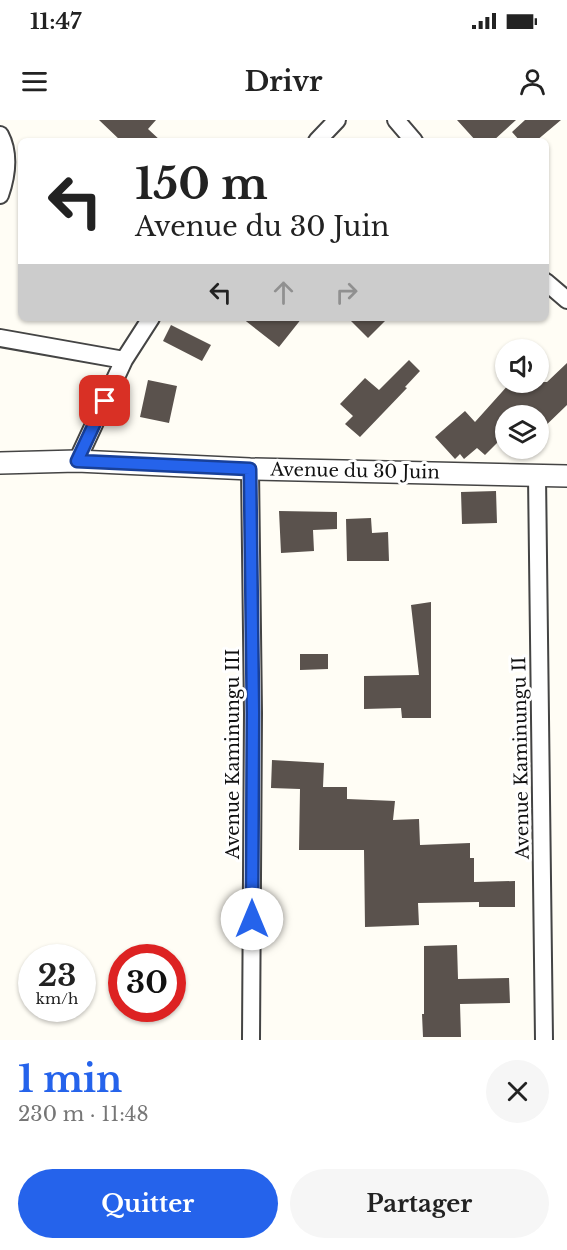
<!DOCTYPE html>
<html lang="fr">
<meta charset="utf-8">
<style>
:root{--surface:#fff;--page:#f6f6f6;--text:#222;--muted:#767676;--accent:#2563eb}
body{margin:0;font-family:"Libre Baskerville",serif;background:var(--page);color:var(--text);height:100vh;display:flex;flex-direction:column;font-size:22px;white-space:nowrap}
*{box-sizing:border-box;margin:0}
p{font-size:20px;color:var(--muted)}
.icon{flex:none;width:33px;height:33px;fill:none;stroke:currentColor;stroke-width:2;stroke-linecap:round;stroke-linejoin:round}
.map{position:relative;height:920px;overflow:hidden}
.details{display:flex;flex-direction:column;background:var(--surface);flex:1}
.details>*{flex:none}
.top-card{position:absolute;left:18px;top:18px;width:531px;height:183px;border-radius:9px;box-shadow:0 2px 4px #0004;background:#fff;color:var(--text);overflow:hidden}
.fabs{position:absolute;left:495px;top:219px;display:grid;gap:12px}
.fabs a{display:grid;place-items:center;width:54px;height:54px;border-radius:50%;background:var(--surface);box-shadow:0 2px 4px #0004;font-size:30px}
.speed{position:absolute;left:18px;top:824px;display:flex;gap:12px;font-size:30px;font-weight:700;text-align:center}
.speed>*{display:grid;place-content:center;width:78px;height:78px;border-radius:50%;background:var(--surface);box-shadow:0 2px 4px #0004;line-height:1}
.speed small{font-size:15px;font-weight:400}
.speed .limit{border:9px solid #d22;background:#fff;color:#111}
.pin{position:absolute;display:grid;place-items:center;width:51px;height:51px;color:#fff;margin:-26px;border-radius:12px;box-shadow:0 3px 9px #0006}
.me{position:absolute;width:66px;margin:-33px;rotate:0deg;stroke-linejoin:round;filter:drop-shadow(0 0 4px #0008)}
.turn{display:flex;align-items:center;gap:21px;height:126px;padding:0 18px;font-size:27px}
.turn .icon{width:78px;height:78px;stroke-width:2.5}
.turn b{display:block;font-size:42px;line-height:51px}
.lanes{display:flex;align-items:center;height:57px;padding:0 18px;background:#0003;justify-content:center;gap:30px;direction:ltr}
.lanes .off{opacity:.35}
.round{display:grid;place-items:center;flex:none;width:63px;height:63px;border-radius:32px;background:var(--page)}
.headline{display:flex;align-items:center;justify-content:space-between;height:102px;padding:0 18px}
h1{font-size:36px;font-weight:700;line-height:45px;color:var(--accent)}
.action{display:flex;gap:12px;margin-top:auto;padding:12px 18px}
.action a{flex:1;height:69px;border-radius:36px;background:var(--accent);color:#fff;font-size:24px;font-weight:700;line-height:69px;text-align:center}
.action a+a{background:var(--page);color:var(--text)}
.status{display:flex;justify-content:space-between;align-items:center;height:42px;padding:0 30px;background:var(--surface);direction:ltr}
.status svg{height:16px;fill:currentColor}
header{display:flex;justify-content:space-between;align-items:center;height:78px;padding:0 18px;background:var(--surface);font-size:27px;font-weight:700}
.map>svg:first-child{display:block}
</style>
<div class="status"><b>11:47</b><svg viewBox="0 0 49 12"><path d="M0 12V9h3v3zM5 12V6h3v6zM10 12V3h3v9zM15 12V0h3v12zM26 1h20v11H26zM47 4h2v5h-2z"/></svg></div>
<header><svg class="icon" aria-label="menu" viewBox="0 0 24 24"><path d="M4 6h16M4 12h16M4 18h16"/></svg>Drivr<svg class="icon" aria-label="person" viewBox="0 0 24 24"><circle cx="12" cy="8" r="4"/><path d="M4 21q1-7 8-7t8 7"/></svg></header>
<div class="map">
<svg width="567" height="920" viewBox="0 0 567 920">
<rect width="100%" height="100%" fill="#fffdf5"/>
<path fill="#5a524d" d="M 99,0 L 156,0 L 148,9 L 161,21 L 121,21 Z
M 457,0 L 516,0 L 493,21 L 476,21 Z
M 525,0 L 561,0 L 536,21 L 520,21 L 512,12 Z
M 242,198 L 302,198 L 279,227 Z
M 348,198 L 388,198 L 368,218 Z
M 171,205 L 211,225 L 202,241 L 163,221 Z
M 409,240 L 420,251 L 405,267 L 407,268 L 360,317 L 345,304 L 353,296 L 340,284 L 365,258 L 379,270 Z
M 567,243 L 567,285 L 538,313 L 538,296 L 506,296 L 506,314 L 485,335 L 477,328 L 464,339 L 460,334 L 455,339 L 435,317 L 465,291 L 475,302 L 511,262 L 547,262 Z
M 148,260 L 177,266 L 169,303 L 140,297 Z
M 496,371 L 497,403 L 462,404 L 461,372 Z
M 279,391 L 337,392 L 337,409 L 313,410 L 314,431 L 281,433 Z
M 371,398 L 372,413 L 388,412 L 389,441 L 347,441 L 346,399 Z
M 431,482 L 431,598 L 402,598 L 401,588 L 364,589 L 364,556 L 419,555 L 411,485 Z
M 300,534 L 328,534 L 328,549 L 300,550 Z
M 272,640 L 324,643 L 323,667 L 347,667 L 347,679 L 395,681 L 393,700 L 419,699 L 420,725 L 470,723 L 470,738 L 474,738 L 474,762 L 515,761 L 515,787 L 479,787 L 479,782 L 418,783 L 419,805 L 365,807 L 364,730 L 299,730 L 300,669 L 271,668 Z
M 457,825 L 458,859 L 509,858 L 510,883 L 460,884 L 461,917 L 423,917 L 422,894 L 424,894 L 424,826 Z"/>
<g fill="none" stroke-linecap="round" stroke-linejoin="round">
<g stroke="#444" stroke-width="20">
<path id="minor" d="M 396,0 L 414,21
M 0,15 C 10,34 7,55 0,75
M 317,21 L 337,0
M 546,162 L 567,180
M 0,218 L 124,240
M 77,341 L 124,240 L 151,198
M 250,349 L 253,593 L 251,920
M 537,356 L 544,920"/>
</g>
<g stroke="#444" stroke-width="24">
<path id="tertiary" d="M 0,343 L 77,341 L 250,349 L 567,356"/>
</g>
<use href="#minor" stroke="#fff" stroke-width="16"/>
<use href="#tertiary" stroke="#fff" stroke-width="21"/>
</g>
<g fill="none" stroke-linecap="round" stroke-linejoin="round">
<g stroke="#184099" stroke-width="15">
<path id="route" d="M 105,281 L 77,341 L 250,349 L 253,593 L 252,799"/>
</g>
<use href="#route" stroke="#2563eb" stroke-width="10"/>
</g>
<g text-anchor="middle" stroke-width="6" stroke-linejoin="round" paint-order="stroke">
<g font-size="18" fill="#111" stroke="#fff">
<text transform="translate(355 351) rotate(1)" y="6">Avenue du 30 Juin</text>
<text transform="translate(233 634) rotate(-90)" y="6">Avenue Kaminungu III</text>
<text transform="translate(521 638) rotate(-91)" y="6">Avenue Kaminungu II</text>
</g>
</g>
</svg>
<div class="fabs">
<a><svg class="icon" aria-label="sound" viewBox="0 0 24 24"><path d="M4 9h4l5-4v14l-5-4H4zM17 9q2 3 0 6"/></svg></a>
<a><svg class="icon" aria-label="layers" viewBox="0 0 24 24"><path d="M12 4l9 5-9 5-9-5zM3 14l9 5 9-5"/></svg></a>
</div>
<div class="speed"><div>23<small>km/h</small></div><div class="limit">30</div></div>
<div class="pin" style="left:105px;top:281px;background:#d93025"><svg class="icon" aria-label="arrive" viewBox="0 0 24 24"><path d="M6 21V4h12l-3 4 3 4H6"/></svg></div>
<svg class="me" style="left:252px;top:799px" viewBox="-20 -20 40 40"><circle r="19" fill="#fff"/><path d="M0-13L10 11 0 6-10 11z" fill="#2563eb"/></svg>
<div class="top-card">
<div class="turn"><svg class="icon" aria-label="left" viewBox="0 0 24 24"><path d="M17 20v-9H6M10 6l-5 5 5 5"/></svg><div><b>150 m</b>Avenue du 30 Juin</div></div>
<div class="lanes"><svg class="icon" aria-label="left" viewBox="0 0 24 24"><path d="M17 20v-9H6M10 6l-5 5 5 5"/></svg><svg class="icon off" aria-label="ahead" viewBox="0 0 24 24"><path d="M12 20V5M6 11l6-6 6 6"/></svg><svg class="icon off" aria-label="right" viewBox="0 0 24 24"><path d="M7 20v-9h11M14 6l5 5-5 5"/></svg></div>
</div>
</div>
<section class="details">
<div class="headline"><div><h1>1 min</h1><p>230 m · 11:48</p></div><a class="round"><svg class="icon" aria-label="close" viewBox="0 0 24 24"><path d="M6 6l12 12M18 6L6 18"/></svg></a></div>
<div class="action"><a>Quitter</a><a>Partager</a></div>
</section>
